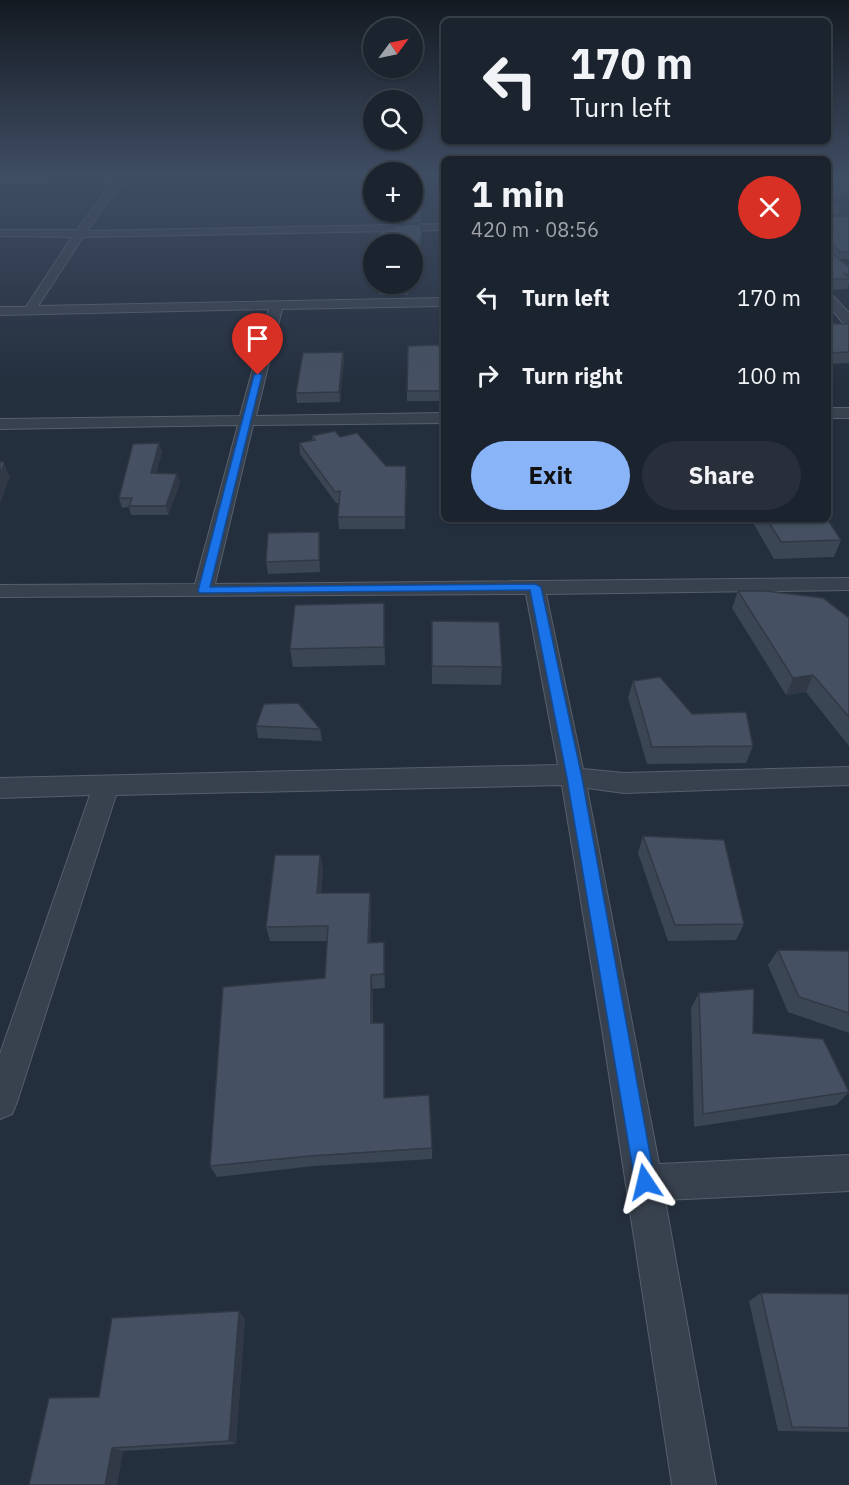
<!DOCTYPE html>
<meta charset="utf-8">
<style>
:root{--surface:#1b232e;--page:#282f3a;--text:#f1f3f6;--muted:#a0a4aa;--line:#39404a;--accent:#8ab4f8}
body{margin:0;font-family:"IBM Plex Sans",sans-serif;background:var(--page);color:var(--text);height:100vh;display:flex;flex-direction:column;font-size:22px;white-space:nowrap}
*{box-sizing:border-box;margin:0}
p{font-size:20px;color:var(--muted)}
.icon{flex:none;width:33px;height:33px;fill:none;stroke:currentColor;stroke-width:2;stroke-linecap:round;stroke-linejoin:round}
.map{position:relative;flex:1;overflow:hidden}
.side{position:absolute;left:441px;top:156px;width:390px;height:366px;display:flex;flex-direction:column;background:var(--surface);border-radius:9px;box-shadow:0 2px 4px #0004,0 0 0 2px var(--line)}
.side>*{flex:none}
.top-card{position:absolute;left:441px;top:18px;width:390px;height:126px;border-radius:9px;box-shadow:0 2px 4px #0004,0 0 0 2px var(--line);background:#1b232e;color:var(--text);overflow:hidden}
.needle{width:39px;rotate:57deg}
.buttons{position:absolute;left:363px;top:18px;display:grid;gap:12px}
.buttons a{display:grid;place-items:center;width:60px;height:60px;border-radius:50%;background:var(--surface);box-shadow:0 2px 4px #0004,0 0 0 2px var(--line);font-size:30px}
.pin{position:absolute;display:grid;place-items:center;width:51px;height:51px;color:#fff;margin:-62px -26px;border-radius:50% 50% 50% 0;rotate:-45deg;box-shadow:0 0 6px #0007}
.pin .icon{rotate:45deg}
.me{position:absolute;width:66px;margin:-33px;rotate:350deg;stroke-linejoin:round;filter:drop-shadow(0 0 4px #0008)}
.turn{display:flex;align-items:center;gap:21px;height:126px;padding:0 30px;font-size:27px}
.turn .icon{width:78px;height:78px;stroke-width:2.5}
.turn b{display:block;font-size:42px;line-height:51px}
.round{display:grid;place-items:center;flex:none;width:63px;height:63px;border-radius:32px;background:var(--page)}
.summary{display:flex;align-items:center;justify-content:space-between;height:102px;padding:0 30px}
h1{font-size:36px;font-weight:800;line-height:45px}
.action{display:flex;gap:12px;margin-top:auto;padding:12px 30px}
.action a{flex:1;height:69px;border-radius:36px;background:var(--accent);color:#111;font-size:24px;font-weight:800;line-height:69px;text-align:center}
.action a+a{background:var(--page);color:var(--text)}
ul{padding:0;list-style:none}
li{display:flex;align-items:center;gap:18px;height:78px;padding:0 30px}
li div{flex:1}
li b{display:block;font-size:22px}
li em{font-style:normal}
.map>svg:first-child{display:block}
</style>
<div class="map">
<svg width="849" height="1485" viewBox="0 0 849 1485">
<rect width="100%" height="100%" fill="#242f3e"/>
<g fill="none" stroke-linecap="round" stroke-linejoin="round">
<g stroke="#565f6c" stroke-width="2">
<path id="minor" d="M 374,174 L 374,178 L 123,181 L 87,231 L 444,224 L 444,230 L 83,237 L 38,306 L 444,298 L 444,306 L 282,309 L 256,416 L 444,413 L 444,423 L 253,425 L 215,584 L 849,578 L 849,590 L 546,594 L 583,769 L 624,773 L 849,767 L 849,785 L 624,793 L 587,788 L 659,1164 L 849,1155 L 849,1191 L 665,1200 L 716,1485 L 672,1485 L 603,1035 L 562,785 L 116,795 L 17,1102 L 12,1114 L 0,1119 L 0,1054 L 90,795 L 0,798 L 0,778 L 558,765 L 526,594 L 0,597 L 0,585 L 195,584 L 238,425 L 0,429 L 0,419 L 240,416 L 269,309 L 0,315 L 0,307 L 26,307 L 72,237 L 0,236 L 0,230 L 77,230 L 113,181 L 0,183 L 0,177 Z
M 412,174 L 444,174 L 444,177 L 412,177 Z
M 828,294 L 832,295 L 849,313 L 849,325 L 844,324 L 828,305 Z
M 828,408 L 849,408 L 849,418 L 828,418 Z"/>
</g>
<use href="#minor" fill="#38414e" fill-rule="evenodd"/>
</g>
<path fill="#3b4654" d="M 828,174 L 849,174 L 849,197 L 828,198 Z
M 420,194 L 421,222 L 394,223 L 394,212 Z
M 828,200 L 840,208 L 838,215 L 829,215 L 829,217 L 849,216 L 849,259 L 839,259 L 849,267 L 849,284 L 847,289 L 828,290 Z
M 378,284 L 411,284 L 408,295 L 379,295 Z
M 828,318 L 834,324 L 849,325 L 849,363 L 828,364 Z
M 343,352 L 344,361 L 340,402 L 297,403 L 296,393 Z
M 444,374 L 444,401 L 407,401 L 407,391 Z
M 312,436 L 340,437 L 386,466 L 407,478 L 405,529 L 339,529 L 338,517 L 339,503 L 336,503 L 300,454 L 299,443 L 312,440 Z
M 162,452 L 156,473 L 177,474 L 180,483 L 168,515 L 131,515 L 129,507 L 122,508 L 119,498 Z
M 751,519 L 827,519 L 841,540 L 834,557 L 774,559 Z
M 319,532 L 320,543 L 320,572 L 268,574 L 266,562 Z
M 738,591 L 849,618 L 849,746 L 806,692 L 786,695 L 732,608 Z
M 384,603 L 385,665 L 293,667 L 290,649 Z
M 432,621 L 502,667 L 501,685 L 432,684 Z
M 633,681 L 692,714 L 753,746 L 746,763 L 647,764 L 628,698 Z
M 256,726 L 320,729 L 322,741 L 258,738 Z
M 643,836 L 744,924 L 736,940 L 668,941 L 638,853 Z
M 320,855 L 323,870 L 321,893 L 370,893 L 371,908 L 370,943 L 384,942 L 385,988 L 373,989 L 373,1023 L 385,1036 L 385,1098 L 432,1148 L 432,1159 L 314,1166 L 217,1177 L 210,1166 L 325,978 L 327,941 L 270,941 L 266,927 Z
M 778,950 L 849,951 L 849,1033 L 788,1012 L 768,965 Z
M 699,993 L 753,1033 L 849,1092 L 836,1105 L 694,1127 L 691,1008 Z
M 761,1293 L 849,1294 L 849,1432 L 778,1431 L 749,1301 Z
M 245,1318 L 236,1444 L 123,1451 L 117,1485 L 29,1485 L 99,1397 Z"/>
<path fill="#303945" d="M 422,234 L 422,243 L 412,277 L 412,267 Z
M 408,284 L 411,284 L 408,295 L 407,285 Z
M 343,352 L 344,361 L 340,402 L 339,392 Z
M 159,443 L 162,452 L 153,482 L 151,473 Z
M 4,463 L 10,477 L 0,504 L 0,475 Z
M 177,474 L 180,483 L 168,515 L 166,506 Z
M 319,532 L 320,543 L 320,572 L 319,560 Z
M 813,675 L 806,692 L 786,695 L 793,678 Z
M 320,855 L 323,870 L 319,908 L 317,893 Z
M 370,893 L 371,908 L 370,957 L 368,943 Z
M 384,942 L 385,957 L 385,988 L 384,974 Z
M 371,975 L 373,989 L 372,1037 L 371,1023 Z
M 384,1023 L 385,1036 L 385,1110 L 384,1098 Z
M 239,1311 L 245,1318 L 236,1444 L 229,1441 Z
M 112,1448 L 123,1451 L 117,1485 L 105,1485 Z"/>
<path fill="#455162" stroke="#303945" stroke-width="1.5" d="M 828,174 L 849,174 L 849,190 L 828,191 Z
M 412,194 L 420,194 L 421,218 L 394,218 L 394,212 L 412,212 Z
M 828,200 L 840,208 L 829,208 L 829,217 L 849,216 L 849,252 L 840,252 L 828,240 Z
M 421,224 L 422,234 L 412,267 L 412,244 L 375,244 L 375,243 L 380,243 L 380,230 L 394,228 L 394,225 Z
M 828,250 L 849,267 L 849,274 L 844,274 L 849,278 L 849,279 L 828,279 Z
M 378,284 L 408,284 L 407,285 L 378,286 Z
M 828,318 L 834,324 L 848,324 L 849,325 L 849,352 L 828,353 Z
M 439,345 L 444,374 L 444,391 L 407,391 L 408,346 Z
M 343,352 L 339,392 L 296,393 L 303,353 Z
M 335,431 L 340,437 L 357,433 L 386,466 L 406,466 L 405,517 L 338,517 L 340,491 L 335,492 L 299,443 L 315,440 L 312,436 Z
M 159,443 L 151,473 L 177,474 L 166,506 L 129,506 L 132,498 L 119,498 L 133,444 Z
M 0,461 L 4,463 L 0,475 Z
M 767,519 L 827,519 L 841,540 L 781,542 Z
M 319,532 L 319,560 L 266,562 L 268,533 Z
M 738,591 L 766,591 L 823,598 L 849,618 L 849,717 L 813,675 L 793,678 Z
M 384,603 L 384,647 L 290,649 L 295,605 Z
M 432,621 L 499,622 L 502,667 L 432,666 Z
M 660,677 L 692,714 L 746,712 L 753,746 L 652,747 L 633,681 Z
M 298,703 L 320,729 L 256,726 L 264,704 Z
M 643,836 L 724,840 L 744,924 L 675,925 Z
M 275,855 L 320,855 L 317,893 L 370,893 L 368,943 L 384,942 L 384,974 L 371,975 L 371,1023 L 384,1023 L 384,1098 L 429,1095 L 432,1148 L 310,1156 L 210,1166 L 223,987 L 325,978 L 328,926 L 266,927 Z
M 778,950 L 849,951 L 849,1013 L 799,997 Z
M 754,989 L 753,1033 L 823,1039 L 849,1092 L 703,1114 L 699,993 Z
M 761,1293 L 849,1294 L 849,1428 L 792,1427 Z
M 239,1311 L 229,1441 L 112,1448 L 105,1485 L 29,1485 L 49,1398 L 99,1397 L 112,1318 Z"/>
<linearGradient id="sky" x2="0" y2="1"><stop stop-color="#141a22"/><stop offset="0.46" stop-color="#3f4d63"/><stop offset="1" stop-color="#3f4d63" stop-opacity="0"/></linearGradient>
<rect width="849" height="382" fill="url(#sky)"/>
<path fill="#1a73e8" stroke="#114b97" stroke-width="1.5" d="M 258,373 L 262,375 L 210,587 L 535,584 L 541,587 L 582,778 L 655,1182 L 652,1190 L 645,1193 L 638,1190 L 635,1182 L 567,778 L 530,590 L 200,593 L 198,591 L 254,375 Z"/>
</svg>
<div class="buttons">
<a><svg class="needle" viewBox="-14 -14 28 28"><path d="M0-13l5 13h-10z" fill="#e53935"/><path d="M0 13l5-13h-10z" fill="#a0a4aa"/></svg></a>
<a><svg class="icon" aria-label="search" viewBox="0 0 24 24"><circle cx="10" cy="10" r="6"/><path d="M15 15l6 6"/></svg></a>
<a>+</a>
<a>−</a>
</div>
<div class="pin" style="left:258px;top:375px;background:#d93025"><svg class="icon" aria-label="arrive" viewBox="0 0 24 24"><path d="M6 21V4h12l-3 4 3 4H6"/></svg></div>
<svg class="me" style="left:645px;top:1182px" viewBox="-20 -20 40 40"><path d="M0-17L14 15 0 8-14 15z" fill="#1a73e8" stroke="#fff" stroke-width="4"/></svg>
<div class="top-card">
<div class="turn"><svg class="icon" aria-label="left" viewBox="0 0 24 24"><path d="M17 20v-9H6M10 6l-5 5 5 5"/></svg><div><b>170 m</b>Turn left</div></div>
</div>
<section class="side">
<div class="summary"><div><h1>1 min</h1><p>420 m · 08:56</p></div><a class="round" style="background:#d93025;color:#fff"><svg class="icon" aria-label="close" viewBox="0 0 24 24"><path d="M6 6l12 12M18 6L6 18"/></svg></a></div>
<ul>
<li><svg class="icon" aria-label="left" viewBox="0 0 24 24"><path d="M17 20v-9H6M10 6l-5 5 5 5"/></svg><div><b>Turn left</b></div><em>170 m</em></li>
<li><svg class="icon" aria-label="right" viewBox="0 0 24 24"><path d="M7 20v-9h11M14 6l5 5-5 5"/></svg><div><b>Turn right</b></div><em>100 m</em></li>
</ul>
<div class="action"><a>Exit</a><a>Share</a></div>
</section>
</div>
